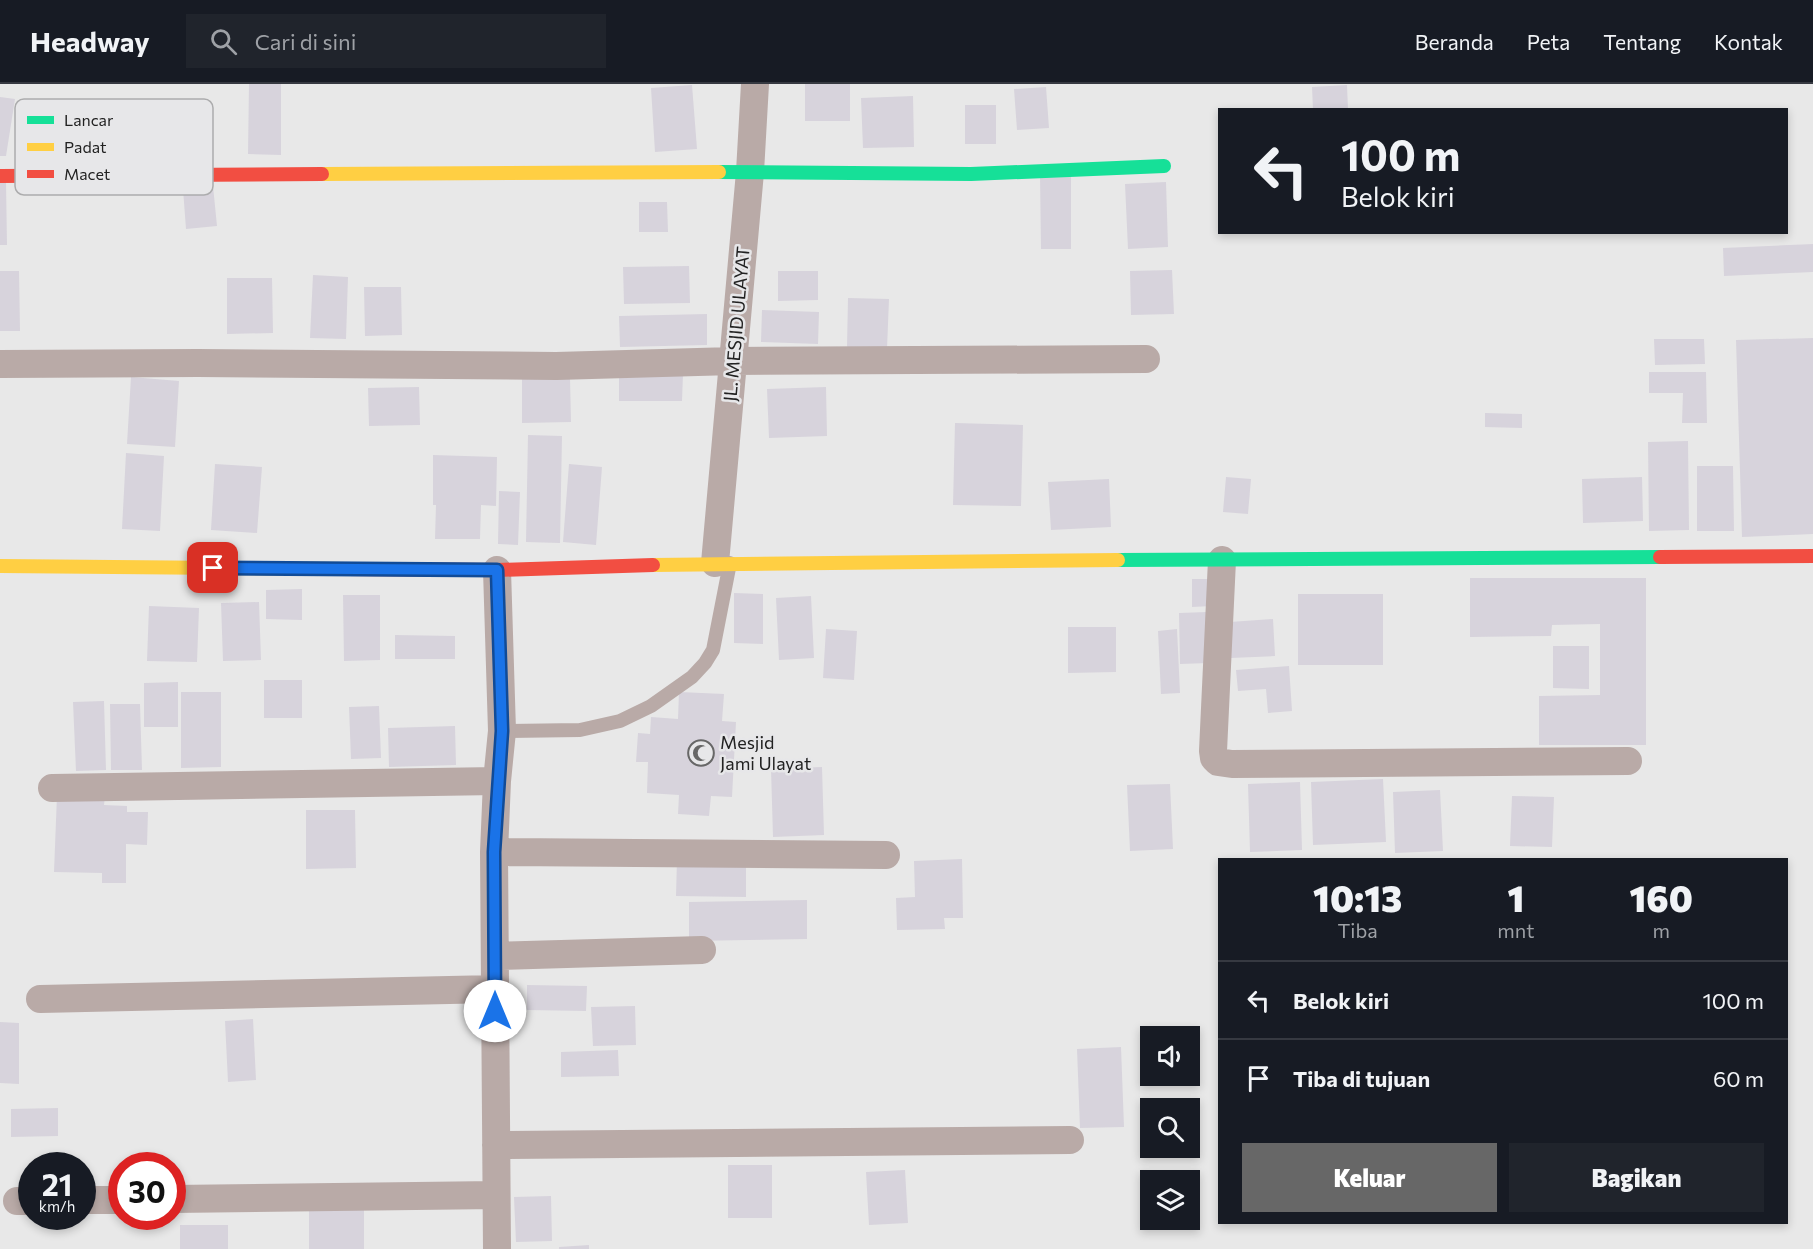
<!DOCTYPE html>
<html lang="id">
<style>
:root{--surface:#171b24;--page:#20242c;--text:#f1f3f6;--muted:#9ea1a6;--line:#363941;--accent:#676767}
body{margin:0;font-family:Commissioner,sans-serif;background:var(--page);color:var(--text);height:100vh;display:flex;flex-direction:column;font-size:22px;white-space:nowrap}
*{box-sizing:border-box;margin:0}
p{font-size:20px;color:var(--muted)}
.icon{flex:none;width:33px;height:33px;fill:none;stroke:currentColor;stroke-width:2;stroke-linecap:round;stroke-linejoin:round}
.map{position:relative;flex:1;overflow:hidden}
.side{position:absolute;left:1218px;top:774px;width:570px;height:366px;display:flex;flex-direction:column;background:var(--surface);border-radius:0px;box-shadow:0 3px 9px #0003}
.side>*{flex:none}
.banner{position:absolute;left:1218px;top:24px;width:570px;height:126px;border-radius:0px;box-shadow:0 3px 9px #0003;background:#171b24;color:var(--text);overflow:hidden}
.buttons{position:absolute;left:1140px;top:942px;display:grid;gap:12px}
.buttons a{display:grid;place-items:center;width:60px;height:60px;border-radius:0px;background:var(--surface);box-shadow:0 3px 9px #0003;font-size:30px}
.speed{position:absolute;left:18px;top:1068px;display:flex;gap:12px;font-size:30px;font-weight:700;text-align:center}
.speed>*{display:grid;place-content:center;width:78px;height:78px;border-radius:50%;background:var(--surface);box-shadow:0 3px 9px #0003;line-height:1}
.speed small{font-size:15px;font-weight:400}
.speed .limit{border:9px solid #d22;background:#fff;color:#111}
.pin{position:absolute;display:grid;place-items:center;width:51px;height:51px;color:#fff;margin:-26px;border-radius:12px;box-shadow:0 3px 9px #0006}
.me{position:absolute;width:66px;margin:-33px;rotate:0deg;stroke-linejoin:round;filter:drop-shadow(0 0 4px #0008)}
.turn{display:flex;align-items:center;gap:21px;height:126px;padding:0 24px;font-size:27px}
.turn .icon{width:78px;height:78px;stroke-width:2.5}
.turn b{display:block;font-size:42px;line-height:51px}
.eta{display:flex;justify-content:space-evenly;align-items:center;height:102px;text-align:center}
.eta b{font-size:36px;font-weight:800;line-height:42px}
.action{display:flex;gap:12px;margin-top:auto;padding:12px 24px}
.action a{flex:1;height:69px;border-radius:0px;background:var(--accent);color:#fff;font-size:24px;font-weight:800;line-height:69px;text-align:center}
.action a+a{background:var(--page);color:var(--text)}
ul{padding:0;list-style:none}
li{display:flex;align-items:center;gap:18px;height:78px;padding:0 24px;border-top:2px solid var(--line)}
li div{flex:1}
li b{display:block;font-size:22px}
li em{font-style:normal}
header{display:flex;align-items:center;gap:36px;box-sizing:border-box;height:84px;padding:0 30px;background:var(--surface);border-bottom:2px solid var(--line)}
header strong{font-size:28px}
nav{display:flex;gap:33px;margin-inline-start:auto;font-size:21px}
.search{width:420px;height:54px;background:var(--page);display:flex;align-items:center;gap:15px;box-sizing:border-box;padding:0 21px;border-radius:0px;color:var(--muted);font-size:22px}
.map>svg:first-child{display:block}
</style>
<header>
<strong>Headway</strong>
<div class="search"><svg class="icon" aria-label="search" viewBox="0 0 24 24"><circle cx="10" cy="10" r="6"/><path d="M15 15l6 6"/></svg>Cari di sini</div>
<nav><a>Beranda</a><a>Peta</a><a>Tentang</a><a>Kontak</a></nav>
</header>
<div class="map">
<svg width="1813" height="1165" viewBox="0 0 1813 1165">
<rect width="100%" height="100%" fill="#e8e8e8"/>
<path fill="#d7d3dc" d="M 249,0 L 281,0 L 281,71 L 248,70 Z
M 805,0 L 850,0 L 850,37 L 805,37 Z
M 692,1 L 697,65 L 655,68 L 651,4 Z
M 1347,1 L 1348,26 L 1313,26 L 1312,3 Z
M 1046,3 L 1049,44 L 1017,46 L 1014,5 Z
M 913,12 L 914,63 L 863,64 L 861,14 Z
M 0,13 L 15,15 L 6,72 L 0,72 Z
M 965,21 L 996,21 L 996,60 L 965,60 Z
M 1040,91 L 1071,91 L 1071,165 L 1041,165 Z
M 0,98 L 6,98 L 7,161 L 0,161 Z
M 1166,98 L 1168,163 L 1128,165 L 1125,100 Z
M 213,102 L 217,142 L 186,145 L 183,105 Z
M 639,118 L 667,118 L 668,148 L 639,148 Z
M 1813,160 L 1813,188 L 1724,192 L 1723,164 Z
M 689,182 L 690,219 L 624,220 L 623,183 Z
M 1172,186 L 1174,230 L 1131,231 L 1130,187 Z
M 0,187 L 19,187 L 20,247 L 0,247 Z
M 778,187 L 818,187 L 818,216 L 778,217 Z
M 313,191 L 348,193 L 346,255 L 310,254 Z
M 227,194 L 272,194 L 273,249 L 227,250 Z
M 364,203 L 401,203 L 402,251 L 365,252 Z
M 848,214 L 889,215 L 887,265 L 847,263 Z
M 762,226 L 819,228 L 818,260 L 761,258 Z
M 707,230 L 707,261 L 620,263 L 619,232 Z
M 1813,254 L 1813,450 L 1742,453 L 1736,256 Z
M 1654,255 L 1704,255 L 1705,280 L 1655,281 Z
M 1649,288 L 1706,288 L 1707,339 L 1682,339 L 1683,309 L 1649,309 Z
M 619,290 L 683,290 L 682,317 L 619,317 Z
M 131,293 L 179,297 L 175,363 L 127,360 Z
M 570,294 L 571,338 L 522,339 L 522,295 Z
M 419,303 L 420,341 L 369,342 L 368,304 Z
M 826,303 L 827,352 L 769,354 L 767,305 Z
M 1485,329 L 1522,330 L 1522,344 L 1485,343 Z
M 955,339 L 1023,341 L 1021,422 L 953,421 Z
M 528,351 L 562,352 L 560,459 L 526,458 Z
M 1688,357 L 1689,446 L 1649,447 L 1648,358 Z
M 126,369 L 164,372 L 160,447 L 122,445 Z
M 433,371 L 497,373 L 496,422 L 481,421 L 480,455 L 435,455 L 436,421 L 433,421 Z
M 215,380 L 262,383 L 257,449 L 211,446 Z
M 569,380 L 602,383 L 596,461 L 563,458 Z
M 1697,382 L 1733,382 L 1734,447 L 1697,447 Z
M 1226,393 L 1251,395 L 1248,430 L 1223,428 Z
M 1642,393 L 1643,437 L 1583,439 L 1582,395 Z
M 1109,395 L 1111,443 L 1051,446 L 1048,398 Z
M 499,407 L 520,408 L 518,461 L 498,460 Z
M 1470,494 L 1646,494 L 1646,661 L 1539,661 L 1539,612 L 1600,611 L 1600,540 L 1552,541 L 1551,552 L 1470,553 Z
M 1192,495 L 1212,495 L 1212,522 L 1192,523 Z
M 302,505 L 302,536 L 266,535 L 266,506 Z
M 734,509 L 763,510 L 763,560 L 734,559 Z
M 1298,510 L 1383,510 L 1383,581 L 1298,581 Z
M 343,511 L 380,511 L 380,576 L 344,577 Z
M 811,512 L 814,574 L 779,576 L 776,514 Z
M 259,518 L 261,576 L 223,577 L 221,519 Z
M 149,522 L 199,524 L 197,578 L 147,577 Z
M 1207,528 L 1209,579 L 1180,580 L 1179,529 Z
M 1273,535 L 1275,572 L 1231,574 L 1230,538 Z
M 1068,543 L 1116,543 L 1116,588 L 1068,589 Z
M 826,545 L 857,547 L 854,596 L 823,594 Z
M 1177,545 L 1180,609 L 1161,610 L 1158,547 Z
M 395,551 L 455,552 L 455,575 L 395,575 Z
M 1553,562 L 1589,562 L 1589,605 L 1553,604 Z
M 1289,582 L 1292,627 L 1268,629 L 1266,605 L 1238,607 L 1236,586 Z
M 264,596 L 302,596 L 302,634 L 264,634 Z
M 178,598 L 178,643 L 144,643 L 144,599 Z
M 181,608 L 221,608 L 221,683 L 181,684 Z
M 679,608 L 724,610 L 722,637 L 736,638 L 732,713 L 711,712 L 709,732 L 678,730 L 679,711 L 647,709 L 648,678 L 636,678 L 638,649 L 650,650 L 651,633 L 678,635 Z
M 104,617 L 106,686 L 76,687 L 73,618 Z
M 110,620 L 140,620 L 142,686 L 111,686 Z
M 379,622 L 381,674 L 351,675 L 349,623 Z
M 455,642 L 456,681 L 389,683 L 388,644 Z
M 822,683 L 824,751 L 773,753 L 771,685 Z
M 1383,695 L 1386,758 L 1313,761 L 1311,698 Z
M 1300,698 L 1302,766 L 1250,768 L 1248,700 Z
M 1170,700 L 1173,765 L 1130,767 L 1127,701 Z
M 1440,706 L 1443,767 L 1395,769 L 1393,708 Z
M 57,711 L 105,712 L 104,721 L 127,722 L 127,728 L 148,728 L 147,761 L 126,760 L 126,799 L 102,799 L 102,789 L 54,788 Z
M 1512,712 L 1554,713 L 1552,763 L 1510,762 Z
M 306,726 L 355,726 L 356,784 L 306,785 Z
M 677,775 L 746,775 L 746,813 L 676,812 Z
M 962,775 L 963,834 L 944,834 L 945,845 L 897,846 L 896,814 L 915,813 L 914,777 Z
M 807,816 L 807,855 L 689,857 L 689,818 Z
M 527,901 L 587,902 L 586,927 L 527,926 Z
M 635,922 L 636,961 L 593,962 L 591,923 Z
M 253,935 L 256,996 L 228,998 L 225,937 Z
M 0,938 L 19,939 L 19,1000 L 0,999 Z
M 1121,963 L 1124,1043 L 1080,1044 L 1077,965 Z
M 618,966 L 619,992 L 561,993 L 561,968 Z
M 58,1024 L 58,1052 L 11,1053 L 11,1025 Z
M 728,1081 L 772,1081 L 772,1134 L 728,1134 Z
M 905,1086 L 908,1139 L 869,1141 L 866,1088 Z
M 551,1112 L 552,1157 L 516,1158 L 514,1113 Z
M 364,1122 L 364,1165 L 309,1165 L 309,1123 Z
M 180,1141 L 228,1141 L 228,1165 L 180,1165 Z
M 589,1161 L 589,1165 L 559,1165 L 559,1163 Z"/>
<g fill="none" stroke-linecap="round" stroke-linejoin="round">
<path stroke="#b9aaa7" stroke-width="14" d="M 502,647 L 580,646 L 620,637 L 651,622 L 692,593 L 705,579 L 713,566 L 730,479"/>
<path stroke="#b9aaa7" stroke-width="28" d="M 0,280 L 198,279 L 556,282 L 733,277 L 1146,275
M 1222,476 L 1213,667 L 1214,674 L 1218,678 L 1232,680 L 1628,677
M 715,479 L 750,88 L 755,0
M 52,704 L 497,697
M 494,768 L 886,771
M 495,872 L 702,866
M 40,915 L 495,905
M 496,1061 L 1070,1056
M 172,1115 L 496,1111
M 82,1116 L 122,1116
M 17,1117 L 32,1117
M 497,1165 L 494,768 L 497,697 L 502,647 L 497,486"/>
<path stroke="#16e098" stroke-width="14" d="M 719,88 L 971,90 L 1164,82
M 1118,476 L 1660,473"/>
<path stroke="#ffcf43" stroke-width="14" d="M 322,90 L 719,88
M 653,481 L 1118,476
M 0,482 L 347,485"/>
<path stroke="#f24e42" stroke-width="14" d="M 0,92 L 322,90
M 1660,473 L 1813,472
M 347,485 L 497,486 L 653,481"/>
</g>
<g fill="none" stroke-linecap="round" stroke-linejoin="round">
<g stroke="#114b97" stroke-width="15">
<path id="route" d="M 213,484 L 497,486 L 502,647 L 494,768 L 495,927"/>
</g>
<use href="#route" stroke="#1a73e8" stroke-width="10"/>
</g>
<defs>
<g id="mosque-ring" transform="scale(1.35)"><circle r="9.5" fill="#e7e7e9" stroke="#676767" stroke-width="1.5"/><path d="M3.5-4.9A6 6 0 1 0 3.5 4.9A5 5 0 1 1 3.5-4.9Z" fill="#676767"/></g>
</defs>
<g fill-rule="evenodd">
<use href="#mosque-ring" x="701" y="669"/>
</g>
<g text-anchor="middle" stroke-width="5" stroke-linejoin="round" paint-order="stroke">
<g font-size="18" fill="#222" stroke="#e7e7e9">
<text transform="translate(737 240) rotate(-85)" y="6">JL. MESJID ULAYAT</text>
</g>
<g font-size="18" fill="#222" stroke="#e7e7e9" text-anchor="start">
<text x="720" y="665">Mesjid<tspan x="720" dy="21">Jami Ulayat</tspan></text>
</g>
</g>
<rect x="15" y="15" width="198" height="96" rx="9" fill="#e7e7e9" stroke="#acacad" stroke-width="1.5"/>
<rect x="27" y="32" width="27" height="8" fill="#16e098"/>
<rect x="27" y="59" width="27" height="8" fill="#ffcf43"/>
<rect x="27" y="86" width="27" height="8" fill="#f24e42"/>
<g font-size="16" fill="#222">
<text x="64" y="42">Lancar</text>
<text x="64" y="69">Padat</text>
<text x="64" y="96">Macet</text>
</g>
</svg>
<div class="buttons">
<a><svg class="icon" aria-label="sound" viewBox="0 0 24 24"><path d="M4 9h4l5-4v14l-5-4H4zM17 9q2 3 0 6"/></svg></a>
<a><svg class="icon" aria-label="search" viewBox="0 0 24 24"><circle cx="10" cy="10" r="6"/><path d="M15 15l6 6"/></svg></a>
<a><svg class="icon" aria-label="layers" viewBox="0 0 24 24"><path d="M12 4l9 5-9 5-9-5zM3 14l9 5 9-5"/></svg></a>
</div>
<div class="speed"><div>21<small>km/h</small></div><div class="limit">30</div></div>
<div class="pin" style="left:213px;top:484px;background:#d93025"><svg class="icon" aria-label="arrive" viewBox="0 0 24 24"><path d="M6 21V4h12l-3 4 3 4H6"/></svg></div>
<svg class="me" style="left:495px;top:927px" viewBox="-20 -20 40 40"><circle r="19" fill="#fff"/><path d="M0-13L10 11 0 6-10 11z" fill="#1a73e8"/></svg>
<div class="banner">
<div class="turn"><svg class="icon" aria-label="left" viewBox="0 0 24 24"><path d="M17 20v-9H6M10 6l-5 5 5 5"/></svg><div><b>100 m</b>Belok kiri</div></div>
</div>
<section class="side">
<div class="eta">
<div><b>10:13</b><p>Tiba</p></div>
<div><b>1</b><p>mnt</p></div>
<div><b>160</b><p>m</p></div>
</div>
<ul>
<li><svg class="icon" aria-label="left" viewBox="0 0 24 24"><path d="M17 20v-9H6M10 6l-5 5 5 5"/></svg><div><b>Belok kiri</b></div><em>100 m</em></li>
<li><svg class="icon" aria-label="arrive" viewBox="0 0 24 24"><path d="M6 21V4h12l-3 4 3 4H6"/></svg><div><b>Tiba di tujuan</b></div><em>60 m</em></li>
</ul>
<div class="action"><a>Keluar</a><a>Bagikan</a></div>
</section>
</div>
